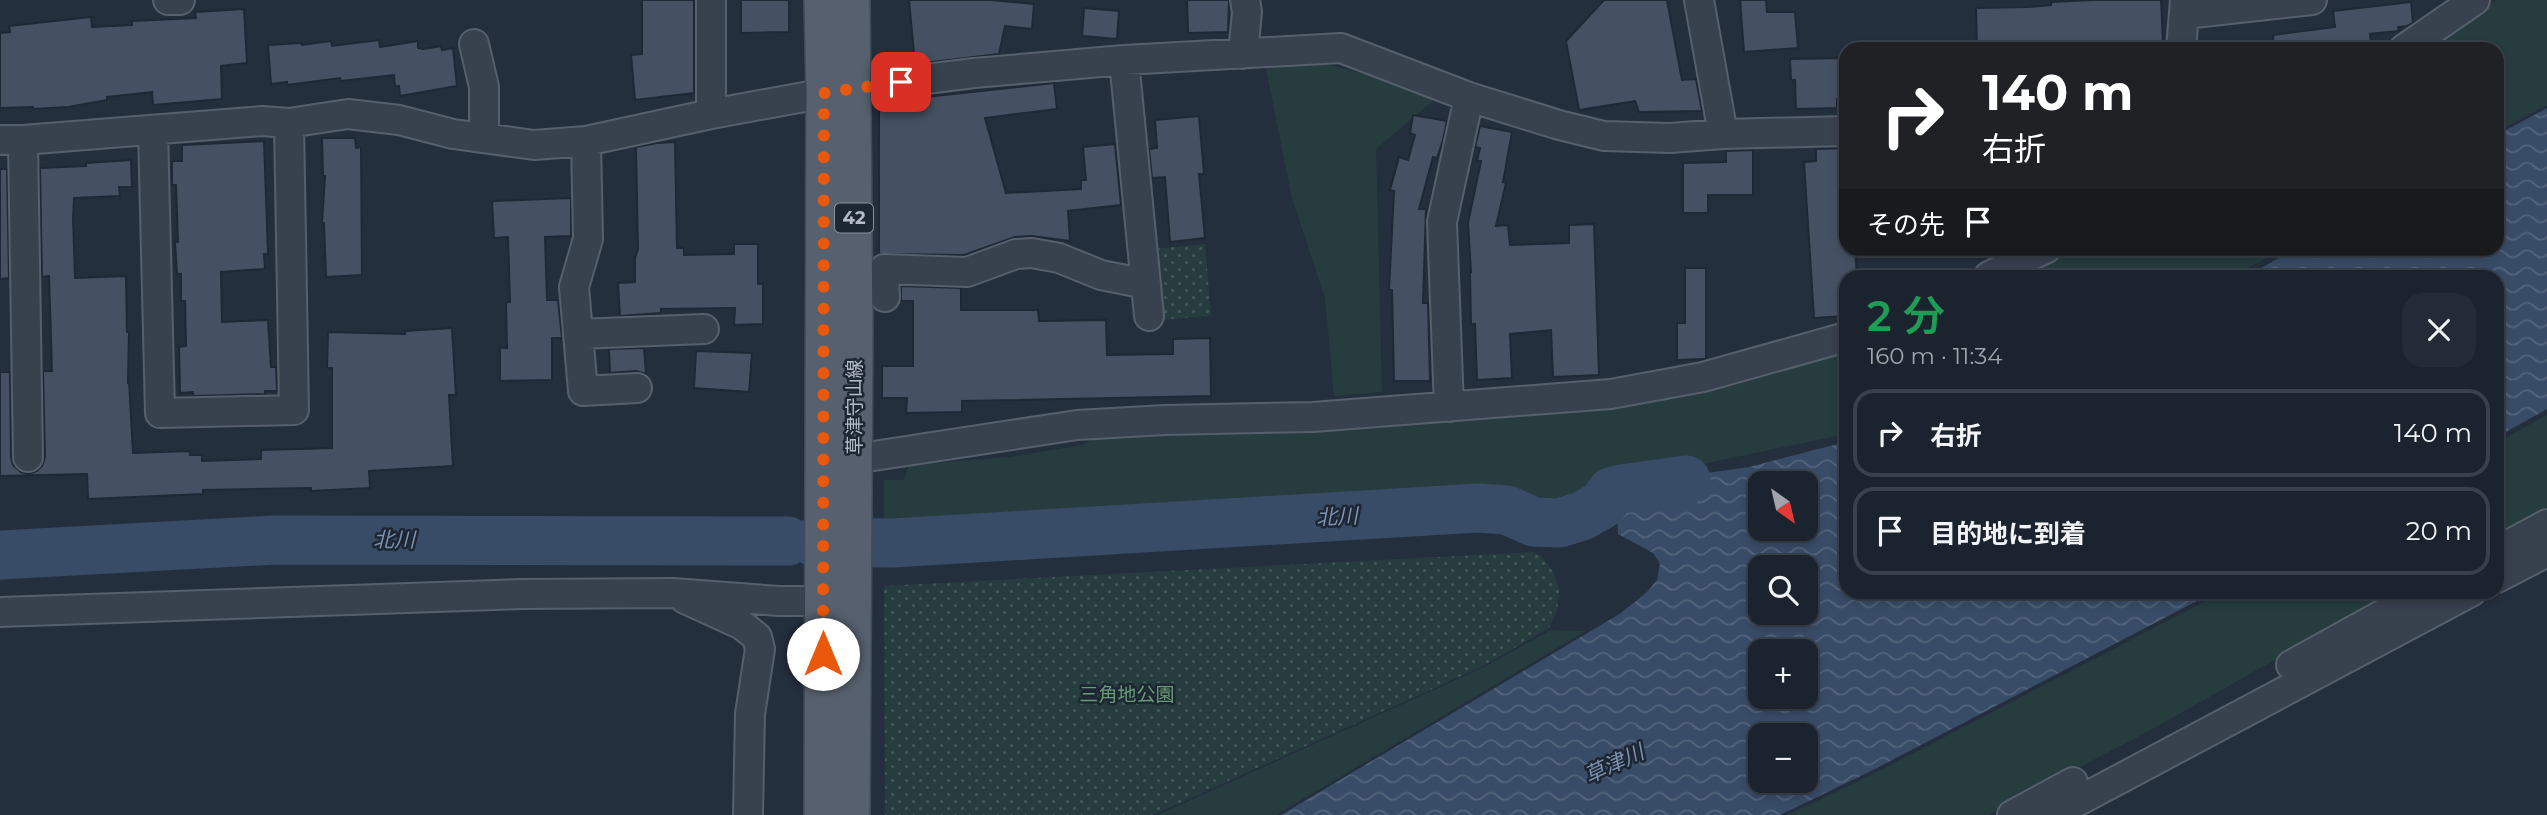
<!DOCTYPE html>
<html lang="ja">
<meta charset="utf-8">
<style>
:root{--surface:#1b232e;--page:#242b36;--text:#f1f3f6;--muted:#a0a4aa;--line:#39404a}
body{margin:0;font-family:Montserrat,"Noto Sans JP",sans-serif;background:var(--page);color:var(--text);height:100vh;display:flex;flex-direction:column;font-size:26px;white-space:nowrap}
*{box-sizing:border-box;margin:0}
p{font-size:23px;color:var(--muted)}
.icon{flex:none;width:38px;height:38px;fill:none;stroke:currentColor;stroke-width:2;stroke-linecap:round;stroke-linejoin:round}
.map{position:relative;flex:1;overflow:hidden}
.side{position:absolute;left:1839px;top:270px;width:665px;height:329px;display:flex;flex-direction:column;background:var(--surface);border-radius:21px;box-shadow:0 4px 10px #0003,0 0 0 2px var(--line)}
.side>*{flex:none}
.top-card{position:absolute;left:1839px;top:42px;width:665px;height:214px;border-radius:21px;box-shadow:0 4px 10px #0003,0 0 0 2px var(--line);background:#202124;color:#fff;overflow:hidden}
.needle{width:46px;rotate:146deg}
.buttons{position:absolute;left:1748px;top:471px;display:grid;gap:14px}
.buttons a{display:grid;place-items:center;width:70px;height:70px;border-radius:14px;background:var(--surface);box-shadow:0 4px 10px #0003,0 0 0 2px var(--line);font-size:35px}
.pin{position:absolute;display:grid;place-items:center;width:60px;height:60px;color:#fff;margin:-30px;border-radius:14px;box-shadow:0 4px 10px #0006}
.me{position:absolute;width:77px;margin:-38px;rotate:0deg;stroke-linejoin:round;filter:drop-shadow(0 0 5px #0008)}
.turn{display:flex;align-items:center;gap:24px;height:147px;padding:0 28px;font-size:32px}
.turn .icon{width:91px;height:91px;stroke-width:2.5}
.turn b{display:block;font-size:49px;line-height:60px}
.then{display:flex;align-items:center;height:66px;padding:0 28px;background:#0003;gap:14px;font-size:26px}
.round{display:grid;place-items:center;flex:none;width:74px;height:74px;border-radius:21px;background:var(--page)}
.summary{display:flex;align-items:center;justify-content:space-between;height:119px;padding:0 28px}
h1{font-size:42px;font-weight:600;line-height:52px;color:#1e9e55}
ul{padding:0;list-style:none}
li{display:flex;align-items:center;gap:21px;height:88px;margin:0 14px 10px;padding:0 14px;border:4px solid var(--line);border-radius:21px}
li div{flex:1}
li b{display:block;font-size:26px}
li em{font-style:normal}
.map>svg:first-child{display:block}
</style>
<div class="map">
<svg width="2547" height="815" viewBox="0 0 2547 815">
<defs>
<pattern id="park-dots" width="8" height="8" patternUnits="userSpaceOnUse" patternTransform="scale(1.75)"><rect width="8" height="8" fill="#263c3f"/><path d="M2 2h.1M6 6h.1" fill="none" stroke="#435659" stroke-width="1.8" stroke-linecap="round"/></pattern>
<pattern id="water-waves" width="16" height="10" patternUnits="userSpaceOnUse" patternTransform="scale(1.75)"><rect width="16" height="10" fill="#394c67"/><path d="M0 5q4-4 8 0t8 0" fill="none" stroke="#53647b"/></pattern>
</defs>
<rect width="100%" height="100%" fill="#242f3e"/>
<path fill="#263c3f" d="M 2496,0 L 2547,0 L 2547,105 L 2497,132 L 2497,49 L 2425,49 Z
M 1265,64 L 1325,64 L 1441,94 L 1376,149 L 1382,392 L 1334,396 L 1325,298 L 1292,198 Z
M 2073,249 L 2284,249 L 2232,276 L 2020,276 Z
M 1846,349 L 1846,434 L 1674,470 L 1609,478 L 1595,495 L 1576,510 L 1550,513 L 1502,497 L 1407,503 L 1377,501 L 1301,506 L 985,518 L 884,518 L 884,480 L 904,480 L 909,465 L 1010,457 L 1083,445 L 1102,434 L 1470,416 Z
M 2547,415 L 2547,509 L 2497,536 L 2497,442 Z
M 2223,592 L 2395,592 L 2147,732 L 1988,815 L 1787,815 L 1875,773 Z
M 1551,630 L 1586,631 L 1276,815 L 1158,815 L 1482,668 Z"/>
<path fill="url(#park-dots)" d="M 1205,244 L 1211,316 L 1158,320 L 1153,249 Z
M 1534,552 L 1542,557 L 1554,573 L 1559,591 L 1557,611 L 1549,628 L 1481,667 L 1153,815 L 885,815 L 884,586 Z"/>
<path fill="url(#water-waves)" fill-rule="evenodd" d="M 2547,108 L 2547,409 L 2497,437 L 2497,276 L 2248,276 L 2294,249 L 2497,248 L 2497,135 Z
M 1846,442 L 1846,592 L 2214,592 L 1873,770 L 1780,815 L 1281,815 L 1621,613 L 1647,592 L 1657,580 L 1660,564 L 1653,553 L 1618,534 L 1617,509 L 1621,483 L 1680,477 L 1749,467 ZM 1760,483 L 1806,483 L 1806,528 L 1760,528 ZM 1760,567 L 1806,567 L 1806,612 L 1760,612 ZM 1760,651 L 1806,651 L 1806,696 L 1760,696 ZM 1760,735 L 1806,735 L 1806,780 L 1760,780 Z"/>
<g fill="none" stroke-linecap="round" stroke-linejoin="round">
<path stroke="#394c67" stroke-width="49" d="M 814,542 L 892,543 L 1478,508 L 1507,510 L 1534,522 L 1559,523 L 1582,516 L 1603,504 L 1611,492 L 1621,489 L 1686,480
M 0,555 L 275,540 L 788,541"/>
</g>
<path fill="#455162" stroke="#1f2835" stroke-width="2" d="M 642,0 L 694,0 L 694,93 L 635,100 L 631,55 L 642,54 Z
M 741,0 L 789,0 L 789,32 L 741,33 Z
M 909,0 L 991,0 L 1034,4 L 1032,29 L 1005,26 L 999,54 L 915,64 Z
M 1187,0 L 1229,0 L 1228,32 L 1188,33 Z
M 1604,0 L 1667,0 L 1682,80 L 1696,79 L 1702,111 L 1639,112 L 1635,101 L 1579,110 L 1566,41 Z
M 1740,0 L 1766,0 L 1767,12 L 1795,12 L 1798,48 L 1744,52 Z
M 2093,0 L 2161,0 L 2163,43 L 2158,43 L 2158,49 L 2053,49 L 2053,45 L 1977,48 L 1976,8 L 2028,7 L 2051,5 L 2051,2 Z
M 2411,2 L 2413,23 L 2407,26 L 2398,27 L 2399,31 L 2370,34 L 2372,49 L 2274,49 L 2273,35 L 2335,27 L 2333,11 Z
M 1084,8 L 1119,11 L 1117,39 L 1082,36 Z
M 244,9 L 247,63 L 221,66 L 222,99 L 153,105 L 152,92 L 107,97 L 107,100 L 68,107 L 33,109 L 33,107 L 0,108 L 0,33 L 10,32 L 9,26 L 91,17 L 92,27 L 132,25 L 132,21 L 196,18 L 195,12 Z
M 379,40 L 380,47 L 418,41 L 418,48 L 423,49 L 441,46 L 442,50 L 453,48 L 457,86 L 400,96 L 399,86 L 395,86 L 394,75 L 341,81 L 340,78 L 287,85 L 287,82 L 271,84 L 268,45 L 301,43 L 302,45 L 331,41 L 332,46 Z
M 1846,58 L 1846,99 L 1837,99 L 1837,108 L 1796,109 L 1795,80 L 1791,80 L 1790,59 Z
M 1054,83 L 1057,109 L 985,118 L 1006,193 L 1081,189 L 1081,180 L 1086,180 L 1083,147 L 1115,144 L 1121,205 L 1068,211 L 1070,241 L 1031,236 L 1015,237 L 964,255 L 879,254 L 879,102 Z
M 1413,115 L 1447,121 L 1443,140 L 1437,158 L 1433,157 L 1419,209 L 1426,209 L 1423,303 L 1428,303 L 1430,381 L 1394,381 L 1392,290 L 1389,290 L 1394,191 L 1390,190 L 1399,157 L 1408,160 L 1415,135 L 1410,133 Z
M 1199,116 L 1204,174 L 1199,174 L 1205,238 L 1170,242 L 1165,177 L 1152,178 L 1149,149 L 1157,148 L 1155,120 Z
M 1480,126 L 1512,132 L 1503,182 L 1506,183 L 1496,226 L 1508,225 L 1510,245 L 1569,243 L 1569,225 L 1594,224 L 1599,375 L 1553,377 L 1551,330 L 1510,334 L 1512,378 L 1477,380 L 1475,324 L 1471,324 L 1470,272 L 1471,272 L 1468,223 L 1481,161 L 1477,161 L 1480,148 L 1475,147 Z
M 322,138 L 355,138 L 356,148 L 361,147 L 362,275 L 326,277 L 324,223 L 322,223 L 325,176 L 323,176 Z
M 264,141 L 268,254 L 264,254 L 265,269 L 221,272 L 222,322 L 268,320 L 271,367 L 276,367 L 277,391 L 265,391 L 265,394 L 193,396 L 193,392 L 180,393 L 179,347 L 186,346 L 185,301 L 181,301 L 181,274 L 177,274 L 175,242 L 178,242 L 176,185 L 172,185 L 172,161 L 182,161 L 182,145 Z
M 675,142 L 677,248 L 684,248 L 684,255 L 734,254 L 734,244 L 758,244 L 758,284 L 763,284 L 763,324 L 734,325 L 735,308 L 661,309 L 661,313 L 620,316 L 618,283 L 635,282 L 635,258 L 638,249 L 636,147 L 657,143 Z
M 1846,148 L 1846,248 L 1855,248 L 1857,276 L 1846,276 L 1846,316 L 1814,318 L 1804,162 L 1816,161 L 1816,149 Z
M 1753,150 L 1753,195 L 1708,195 L 1708,213 L 1683,213 L 1683,163 L 1726,162 L 1726,151 Z
M 131,160 L 132,187 L 119,187 L 120,196 L 74,198 L 73,218 L 75,278 L 126,276 L 127,332 L 129,332 L 128,382 L 129,381 L 133,453 L 190,451 L 190,455 L 202,455 L 202,461 L 261,459 L 261,450 L 332,448 L 332,368 L 327,368 L 328,332 L 405,334 L 405,331 L 452,328 L 456,395 L 449,395 L 453,466 L 369,471 L 370,488 L 311,491 L 311,488 L 203,490 L 203,494 L 88,499 L 87,474 L 0,476 L 0,372 L 10,372 L 11,457 L 13,465 L 21,472 L 29,474 L 37,471 L 42,466 L 45,457 L 43,371 L 52,371 L 49,276 L 42,277 L 40,168 L 86,166 L 86,163 Z
M 0,169 L 7,169 L 9,278 L 0,279 Z
M 571,198 L 571,236 L 545,237 L 547,300 L 558,300 L 562,338 L 552,338 L 552,380 L 500,381 L 500,348 L 507,348 L 506,302 L 510,302 L 508,237 L 494,238 L 492,201 Z
M 1685,268 L 1706,268 L 1706,359 L 1704,359 L 1677,360 L 1677,323 L 1685,323 Z
M 901,286 L 961,288 L 961,310 L 1038,310 L 1039,321 L 1106,320 L 1107,355 L 1173,354 L 1173,339 L 1210,338 L 1211,396 L 962,401 L 962,412 L 906,413 L 907,398 L 882,398 L 882,366 L 913,366 L 913,301 L 901,301 Z
M 644,348 L 646,374 L 636,371 L 610,373 L 609,349 Z
M 696,351 L 752,353 L 749,392 L 694,388 Z"/>
<g fill="none" stroke-linecap="round" stroke-linejoin="round">
<g stroke="#565f6c" stroke-width="32">
<path id="minor" d="M 168,0 L 180,0
M 711,0 L 711,114
M 1699,0 L 1723,134
M 2185,14 L 2312,0
M 474,44 L 484,87 L 484,138
M 2181,49 L 2185,0
M 2404,49 L 2475,0
M 1243,54 L 1247,12 L 1245,0
M 1124,60 L 1149,316
M 153,130 L 160,413 L 294,410 L 289,123
M 0,140 L 23,140 L 262,121 L 289,123 L 348,114 L 399,120 L 453,134 L 534,145 L 586,141 L 711,114 L 853,88 L 974,73 L 1124,60 L 1341,48 L 1469,97 L 1559,125 L 1604,136 L 1670,138 L 1723,134 L 1846,131
M 23,140 L 28,457
M 586,141 L 588,239 L 574,287 L 583,391 L 637,388
M 1989,276 L 2047,248
M 885,297 L 884,269 L 967,272 L 1016,254 L 1032,253 L 1059,258 L 1101,275 L 1146,284
M 578,334 L 704,329
M 1449,407 L 1442,222 L 1469,97
M 854,459 L 1077,425 L 1165,420 L 1313,417 L 1611,394 L 1703,377 L 1846,337
M 2497,551 L 2547,524
M 2497,578 L 2547,552
M 685,599 L 742,625 L 757,637 L 760,649 L 750,714 L 748,815
M 0,612 L 522,594 L 673,593 L 779,601 L 823,601
M 2291,665 L 2423,592
M 2012,815 L 2073,782
M 2052,815 L 2471,592"/>
</g>
<g stroke="#414a57" stroke-width="38">
<path id="major" d="M 822,0 L 824,93 L 822,815
M 852,815 L 855,335 L 852,0"/>
</g>
<use href="#minor" stroke="#38414e" stroke-width="28"/>
<use href="#major" stroke="#56606e" stroke-width="35"/>
</g>
<g fill="none" stroke-linecap="round" stroke-linejoin="round">
<path stroke="#ea580c" stroke-width="12" stroke-dasharray="0 21.6" d="M 823,654 L 824,93 L 901,82"/>
</g>
<g text-anchor="middle" stroke-width="5" stroke-linejoin="round" paint-order="stroke">
<rect fill="#1d2633" stroke="#878f9c" stroke-width="2" x="835" y="203.5" width="38" height="29" rx="5"/>
<g font-size="18" font-weight="bold" fill="#b4bcc9">
<text x="854" y="224">42</text>
</g>
<g font-size="19" fill="#b4bcc9" stroke="#1d2633">
<text transform="translate(854 407) rotate(-90)" y="7">草津守山線</text>
</g>
<g font-size="19" fill="#6b9a76" stroke="#1d2633">
<text x="1127" y="701">三角地公園</text>
</g>
<g font-size="21" font-style="italic" fill="#7c92b1" stroke="#1d2633">
<text transform="translate(1337 517) rotate(-3)" y="7">北川</text>
<text x="394" y="547">北川</text>
<text transform="translate(1614 764) rotate(-25)" y="7">草津川</text>
</g>
</g>
</svg>
<div class="buttons">
<a><svg class="needle" viewBox="-14 -14 28 28"><path d="M0-13l5 13h-10z" fill="#e53935"/><path d="M0 13l5-13h-10z" fill="#a0a4aa"/></svg></a>
<a><svg class="icon" aria-label="search" viewBox="0 0 24 24"><circle cx="10" cy="10" r="6"/><path d="M15 15l6 6"/></svg></a>
<a>+</a>
<a>−</a>
</div>
<div class="pin" style="left:901px;top:82px;background:#d93025"><svg class="icon" aria-label="arrive" viewBox="0 0 24 24"><path d="M6 21V4h12l-3 4 3 4H6"/></svg></div>
<svg class="me" style="left:823px;top:654px" viewBox="-20 -20 40 40"><circle r="19" fill="#fff"/><path d="M0-13L10 11 0 6-10 11z" fill="#ea580c"/></svg>
<div class="top-card">
<div class="turn"><svg class="icon" aria-label="right" viewBox="0 0 24 24"><path d="M7 20v-9h11M14 6l5 5-5 5"/></svg><div><b>140 m</b>右折</div></div>
<div class="then">その先<svg class="icon" aria-label="arrive" viewBox="0 0 24 24"><path d="M6 21V4h12l-3 4 3 4H6"/></svg></div>
</div>
<section class="side">
<div class="summary"><div><h1>2 分</h1><p>160 m · 11:34</p></div><a class="round"><svg class="icon" aria-label="close" viewBox="0 0 24 24"><path d="M6 6l12 12M18 6L6 18"/></svg></a></div>
<ul>
<li><svg class="icon" aria-label="right" viewBox="0 0 24 24"><path d="M7 20v-9h11M14 6l5 5-5 5"/></svg><div><b>右折</b></div><em>140 m</em></li>
<li><svg class="icon" aria-label="arrive" viewBox="0 0 24 24"><path d="M6 21V4h12l-3 4 3 4H6"/></svg><div><b>目的地に到着</b></div><em>20 m</em></li>
</ul>
</section>
</div>
